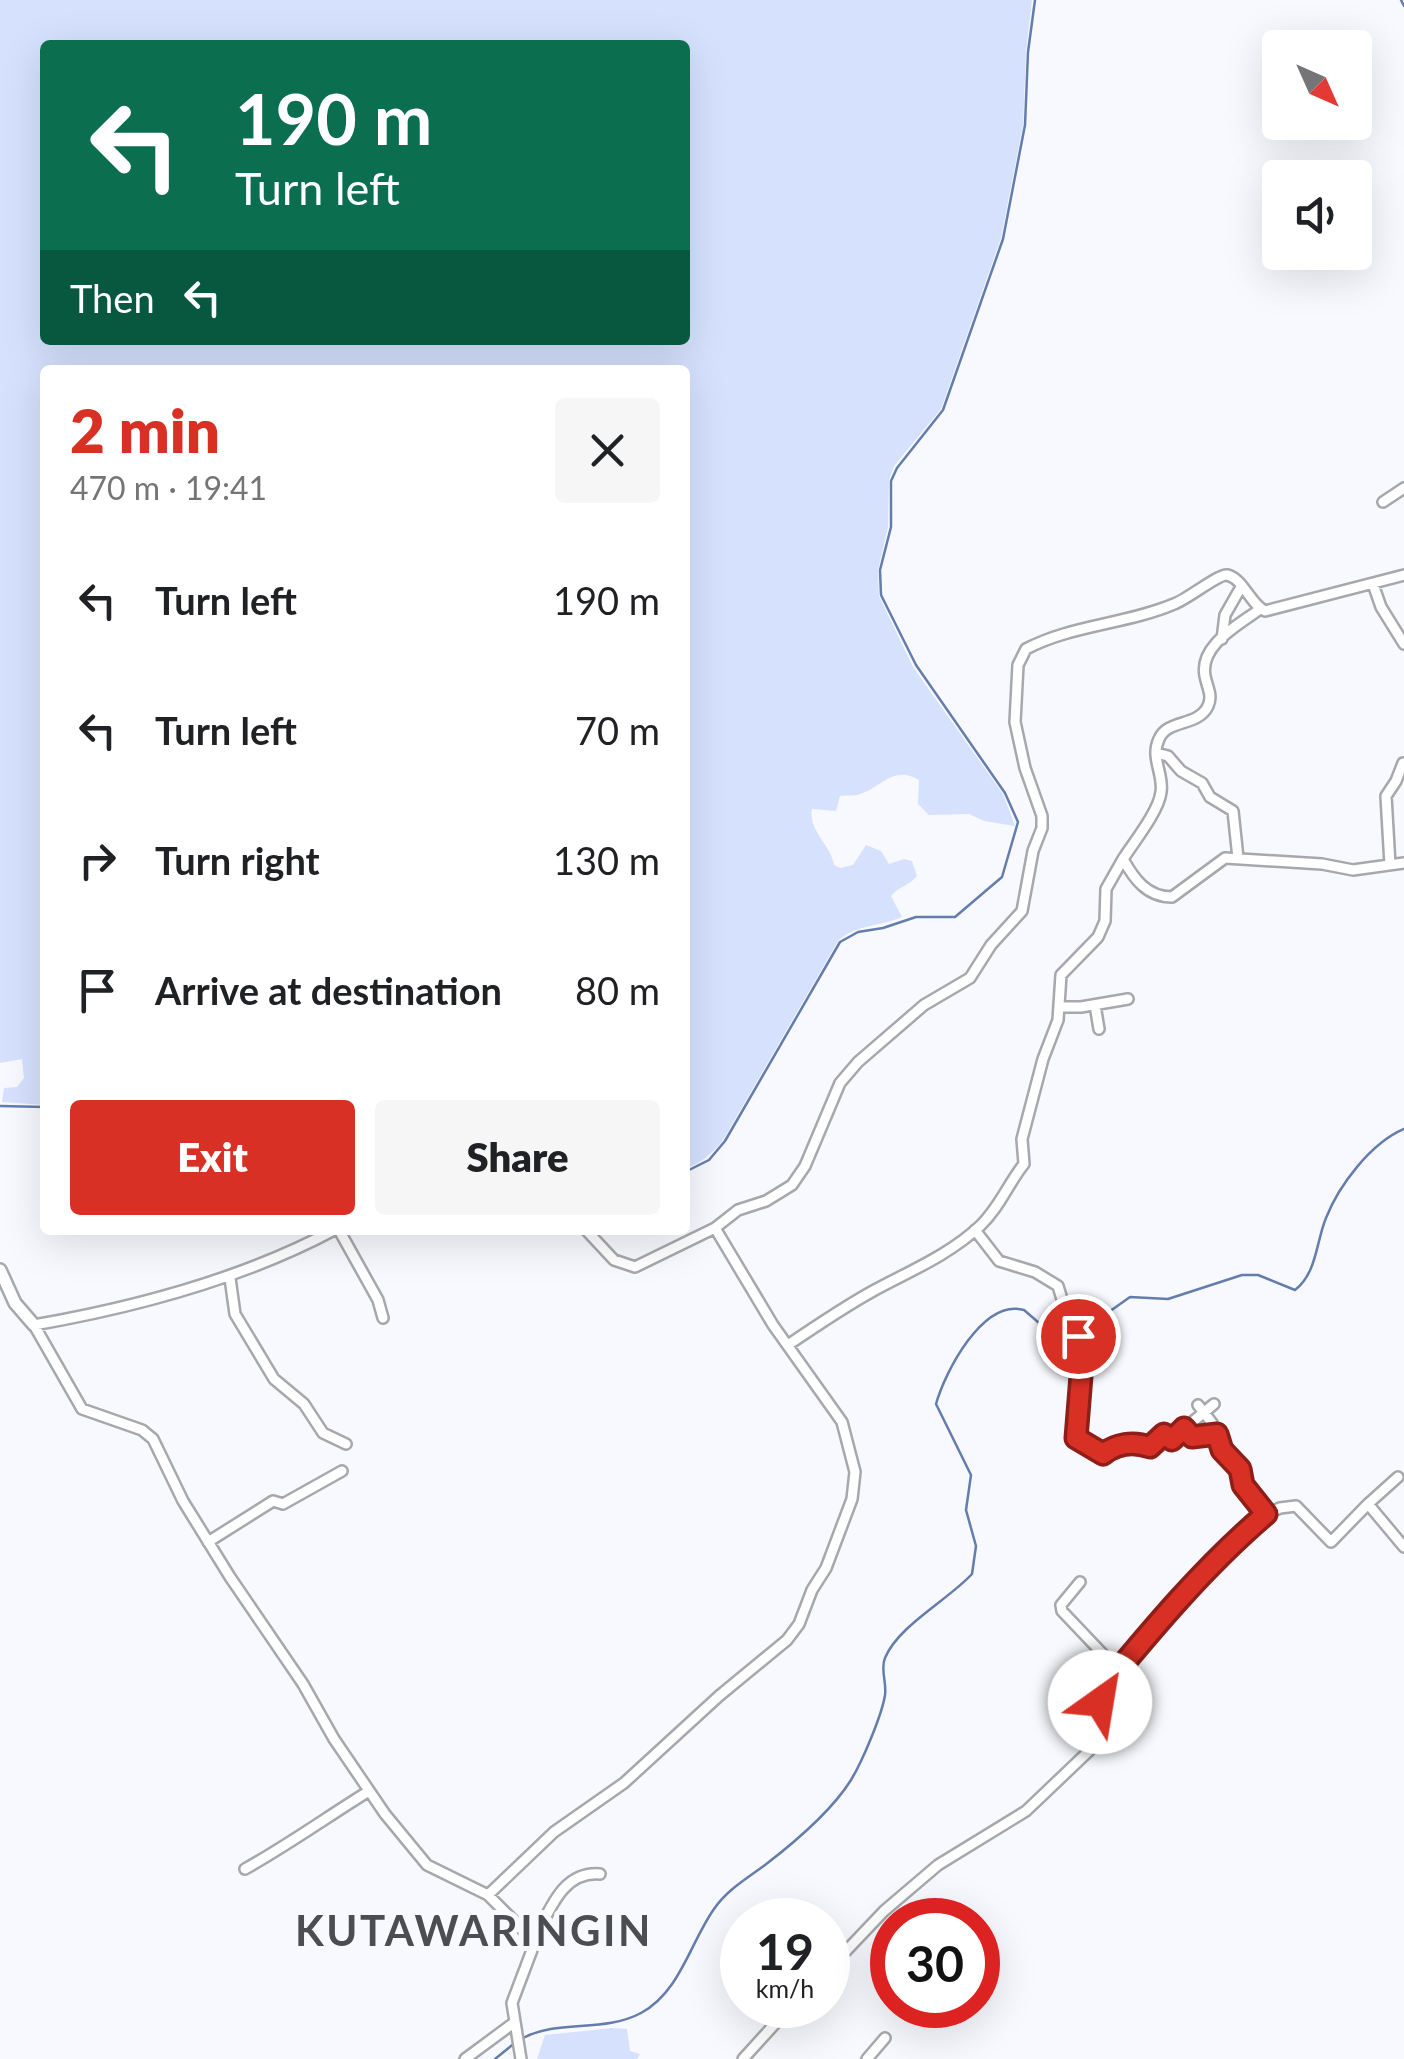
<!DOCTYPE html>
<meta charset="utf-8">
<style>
:root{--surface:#fff;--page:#f6f6f6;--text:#202124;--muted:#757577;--accent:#d93025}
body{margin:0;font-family:Lato,sans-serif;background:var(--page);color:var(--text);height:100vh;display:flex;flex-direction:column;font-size:38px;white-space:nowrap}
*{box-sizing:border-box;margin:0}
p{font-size:32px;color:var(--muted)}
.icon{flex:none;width:55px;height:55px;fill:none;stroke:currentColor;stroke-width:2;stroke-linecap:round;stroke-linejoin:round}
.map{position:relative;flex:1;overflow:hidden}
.panel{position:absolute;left:40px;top:365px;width:650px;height:870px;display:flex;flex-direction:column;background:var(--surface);border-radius:10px;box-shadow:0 10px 40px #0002}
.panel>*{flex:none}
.top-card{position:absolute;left:40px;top:40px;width:650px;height:305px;border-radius:10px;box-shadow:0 10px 40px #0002;background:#0b6e4f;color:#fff;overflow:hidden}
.needle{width:65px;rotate:135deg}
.buttons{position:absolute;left:1262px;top:30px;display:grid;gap:20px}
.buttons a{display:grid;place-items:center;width:110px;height:110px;border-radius:10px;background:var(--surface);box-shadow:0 10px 40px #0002;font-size:50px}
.speed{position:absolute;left:720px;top:1898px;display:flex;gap:20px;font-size:50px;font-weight:700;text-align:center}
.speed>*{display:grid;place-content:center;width:130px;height:130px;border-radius:50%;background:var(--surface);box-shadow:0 10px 40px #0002;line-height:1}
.speed small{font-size:25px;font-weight:400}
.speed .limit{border:15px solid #d22;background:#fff;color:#111}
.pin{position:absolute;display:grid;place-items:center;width:85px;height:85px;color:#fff;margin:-42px;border:5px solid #fff;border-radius:50%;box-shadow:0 2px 10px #0007}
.me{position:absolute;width:110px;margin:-55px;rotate:32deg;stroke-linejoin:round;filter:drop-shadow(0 0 8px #0008)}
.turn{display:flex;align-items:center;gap:35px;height:210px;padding:0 30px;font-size:45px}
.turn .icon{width:130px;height:130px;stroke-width:2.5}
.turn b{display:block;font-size:70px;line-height:85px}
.then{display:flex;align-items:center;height:95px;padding:0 30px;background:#0003;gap:20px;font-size:38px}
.round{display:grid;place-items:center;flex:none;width:105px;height:105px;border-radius:10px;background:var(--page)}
.headline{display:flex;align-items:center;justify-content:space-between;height:170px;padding:0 30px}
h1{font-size:60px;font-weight:800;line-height:75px;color:var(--accent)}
.cta{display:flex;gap:20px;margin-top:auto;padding:20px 30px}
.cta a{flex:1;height:115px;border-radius:10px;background:var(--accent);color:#fff;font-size:40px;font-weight:800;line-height:115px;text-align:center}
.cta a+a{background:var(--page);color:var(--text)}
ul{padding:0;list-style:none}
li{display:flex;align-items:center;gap:30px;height:130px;padding:0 30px}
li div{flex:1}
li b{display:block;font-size:38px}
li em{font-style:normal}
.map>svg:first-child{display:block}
</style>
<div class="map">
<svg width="1404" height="2059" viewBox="0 0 1404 2059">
<rect width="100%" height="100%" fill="#f7f9fe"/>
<path fill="#d5e1fd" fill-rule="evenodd" d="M 0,0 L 1032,0 L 1026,52 L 1023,125 L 1001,238 L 941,409 L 894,466 L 889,480 L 888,527 L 878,570 L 879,596 L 913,667 L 1003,794 L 1015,826 L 984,821 L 969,814 L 929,815 L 918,804 L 919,780 C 892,764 881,789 857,795 C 852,796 846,795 840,796 L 836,811 L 812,809 C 808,831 831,845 834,865 L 840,868 L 853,865 L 866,845 L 881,851 L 889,864 L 904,859 L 912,861 L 917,876 C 909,886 899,886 891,896 L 902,917 C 882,926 854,925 838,941 L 723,1140 C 712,1154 702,1162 685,1169 L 685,370 L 45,370 L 45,1105 L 2,1102 L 4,1088 L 17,1087 L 24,1078 L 22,1059 L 0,1063 ZM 45,45 L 685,45 L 685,340 L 45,340 Z
M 612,2028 L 627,2029 L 630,2051 L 640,2054 L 637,2059 L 537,2059 L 545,2035 Z"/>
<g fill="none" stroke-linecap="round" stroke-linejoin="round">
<path stroke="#647dac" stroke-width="2.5" d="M 1401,0 L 1404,6
M 0,1106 L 45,1107
M 685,1172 L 709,1160 L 725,1141 L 840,942 L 858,932 L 883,928 L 916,917 L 955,917 L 1002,877 L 1018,822 L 1005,793 L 916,665 L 881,595 L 880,570 L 891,527 L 891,481 L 897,468 L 943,410 L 1003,239 L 1025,125 L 1028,52 L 1035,0
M 1082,1331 L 1130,1297 L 1168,1299 L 1242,1275 L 1258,1275 L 1295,1290 C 1317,1273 1316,1242 1326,1218 C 1339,1185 1371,1143 1404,1129
M 523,2038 C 558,2019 604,2033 641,2013 C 680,1992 690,1943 714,1909 C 727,1890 746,1879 765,1865 C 795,1842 831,1812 851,1780 C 862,1762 882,1715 885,1695 C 887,1683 880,1669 885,1658 C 898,1626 948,1600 972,1574 L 976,1546 L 966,1510 L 971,1475 L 936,1404 C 945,1372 983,1298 1024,1310 L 1060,1341 L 1076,1335
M 495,2059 L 516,2042"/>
<g stroke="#a6a8ad" stroke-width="14">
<path id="minor" d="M 1383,502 L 1404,488
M 1373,584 L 1381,607 L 1404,644
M 1222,639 L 1225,615 L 1241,587
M 1156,753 L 1168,756 L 1181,771 L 1202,783 L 1210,797 L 1233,811 L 1238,858
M 1123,859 C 1134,842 1159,811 1161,792 C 1164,774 1150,758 1159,739 C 1167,719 1198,727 1208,706 C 1213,695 1207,687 1205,676 C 1199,645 1239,625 1260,609
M 1390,865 L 1386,796 L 1396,781 L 1403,763
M 1095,1005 L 1099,1029
M 1060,1007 L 1081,1007 L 1128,999
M 334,1230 C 242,1279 137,1307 34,1325 L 82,1409 L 142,1430 L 153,1439 L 183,1501 L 230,1577 L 303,1684 L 334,1739 L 385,1814 L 427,1865 L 488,1895 L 529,1936 L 532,1950 L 512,2003 L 521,2059
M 339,1230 L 378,1300 L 383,1318
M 586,1230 L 614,1260 L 635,1267 L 715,1228 L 738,1210 L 766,1201 L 792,1185 L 805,1166 L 840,1083 L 858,1062 L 924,1005 L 970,978 L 991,945 L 1022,911 L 1033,851 L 1042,828 L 1042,816 L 1025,768 L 1015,722 L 1018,665 L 1026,649 C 1071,625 1127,624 1174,604 C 1188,599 1218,574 1227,575 C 1243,578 1250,604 1265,611 L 1404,575
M 975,1230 L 999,1261 L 1035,1272 L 1058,1286 L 1067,1316 L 1083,1342 L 1079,1373 L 1082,1398 L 1076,1438 L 1103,1454 C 1117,1444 1133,1441 1149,1447 L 1163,1434 L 1172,1439 L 1184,1429
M 230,1278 L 235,1314 L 274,1379 L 304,1404 L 323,1433 L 346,1444
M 788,1345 C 816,1326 844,1307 873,1291 C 910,1271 949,1255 980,1226 C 999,1208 1008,1184 1024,1164 L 1022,1139 L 1043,1059 L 1058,1020 L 1061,975 L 1098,937 L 1105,921 L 1106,889 L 1123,859 C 1134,879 1147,897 1172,897 L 1225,858 L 1322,864 L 1353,870 L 1404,863
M 1214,1404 L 1184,1429 L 1192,1437 L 1217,1434
M 1198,1405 L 1212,1423 L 1222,1449 L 1241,1469 L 1243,1485 L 1266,1514
M 1368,1504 L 1398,1477
M 208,1542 L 273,1501 L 283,1504 L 342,1471
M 1080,1582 L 1061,1605 L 1062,1611 L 1118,1670
M 245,1869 C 288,1845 327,1817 369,1791
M 488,1895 L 554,1832 L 624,1783 L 719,1696 L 787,1640 L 799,1624 L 812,1590 L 826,1568 L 852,1499 L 855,1472 L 842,1422 L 773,1325 L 715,1228
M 532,1943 C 549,1914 560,1871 600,1874
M 828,1970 L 884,1911 L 938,1865 L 1026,1811 L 1112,1729 L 1116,1719 L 1100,1701 L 1101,1691 L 1193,1585 L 1266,1514 L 1280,1508 L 1296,1506 L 1331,1542 L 1368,1504 L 1404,1547
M 465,2059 L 515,2022
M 743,2059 L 792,2005
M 867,2059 L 885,2038"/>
</g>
<g stroke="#a6a8ad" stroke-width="16">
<path id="tertiary" d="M 0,1270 L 15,1303 L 34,1325"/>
</g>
<use href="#minor" stroke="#fff" stroke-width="9"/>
<use href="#tertiary" stroke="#fff" stroke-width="11"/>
</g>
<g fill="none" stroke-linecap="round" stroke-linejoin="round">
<g stroke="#8d1f18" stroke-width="25">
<path id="route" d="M 1078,1336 L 1083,1351 L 1076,1438 L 1103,1454 C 1116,1444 1133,1441 1150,1447 L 1164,1434 L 1172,1440 L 1184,1428 L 1192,1437 L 1217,1434 L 1222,1450 L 1240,1469 L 1243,1485 L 1266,1514 C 1205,1566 1152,1629 1101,1691 L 1100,1702"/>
</g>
<use href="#route" stroke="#d93025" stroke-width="18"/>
</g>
<g text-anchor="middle" stroke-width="10" stroke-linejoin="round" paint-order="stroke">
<g font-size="42" font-weight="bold" letter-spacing="2.5" fill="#4b4d51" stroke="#f7f9fe">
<text x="474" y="1946">KUTAWARINGIN</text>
</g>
</g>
</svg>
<div class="buttons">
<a><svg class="needle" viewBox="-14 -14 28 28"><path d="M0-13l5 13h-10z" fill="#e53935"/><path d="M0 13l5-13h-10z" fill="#757577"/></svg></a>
<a><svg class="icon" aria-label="sound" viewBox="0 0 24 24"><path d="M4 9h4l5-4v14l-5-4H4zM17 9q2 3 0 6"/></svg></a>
</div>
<div class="speed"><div>19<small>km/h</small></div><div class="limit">30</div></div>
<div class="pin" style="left:1078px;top:1336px;background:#d93025"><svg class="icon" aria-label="arrive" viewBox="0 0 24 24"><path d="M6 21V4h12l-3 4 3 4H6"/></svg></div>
<svg class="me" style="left:1100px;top:1702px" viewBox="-20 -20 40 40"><circle r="19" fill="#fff"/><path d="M0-13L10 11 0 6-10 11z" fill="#d93025"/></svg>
<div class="top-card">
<div class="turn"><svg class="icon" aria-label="left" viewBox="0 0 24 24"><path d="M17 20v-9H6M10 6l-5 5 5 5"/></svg><div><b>190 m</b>Turn left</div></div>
<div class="then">Then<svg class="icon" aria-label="left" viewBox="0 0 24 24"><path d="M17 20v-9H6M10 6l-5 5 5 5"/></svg></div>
</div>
<section class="panel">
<div class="headline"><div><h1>2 min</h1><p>470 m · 19:41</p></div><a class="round"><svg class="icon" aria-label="close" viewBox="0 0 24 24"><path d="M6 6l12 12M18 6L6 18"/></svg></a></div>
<ul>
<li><svg class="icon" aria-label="left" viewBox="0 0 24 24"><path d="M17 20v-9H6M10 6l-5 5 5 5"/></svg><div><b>Turn left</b></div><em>190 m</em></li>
<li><svg class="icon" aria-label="left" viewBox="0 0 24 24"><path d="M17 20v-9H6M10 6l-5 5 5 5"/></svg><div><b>Turn left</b></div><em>70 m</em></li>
<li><svg class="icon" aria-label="right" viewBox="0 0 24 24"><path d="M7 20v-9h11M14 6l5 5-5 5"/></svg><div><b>Turn right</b></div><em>130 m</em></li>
<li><svg class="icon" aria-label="arrive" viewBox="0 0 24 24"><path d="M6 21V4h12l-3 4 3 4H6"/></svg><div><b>Arrive at destination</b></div><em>80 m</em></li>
</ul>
<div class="cta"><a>Exit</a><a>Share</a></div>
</section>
</div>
